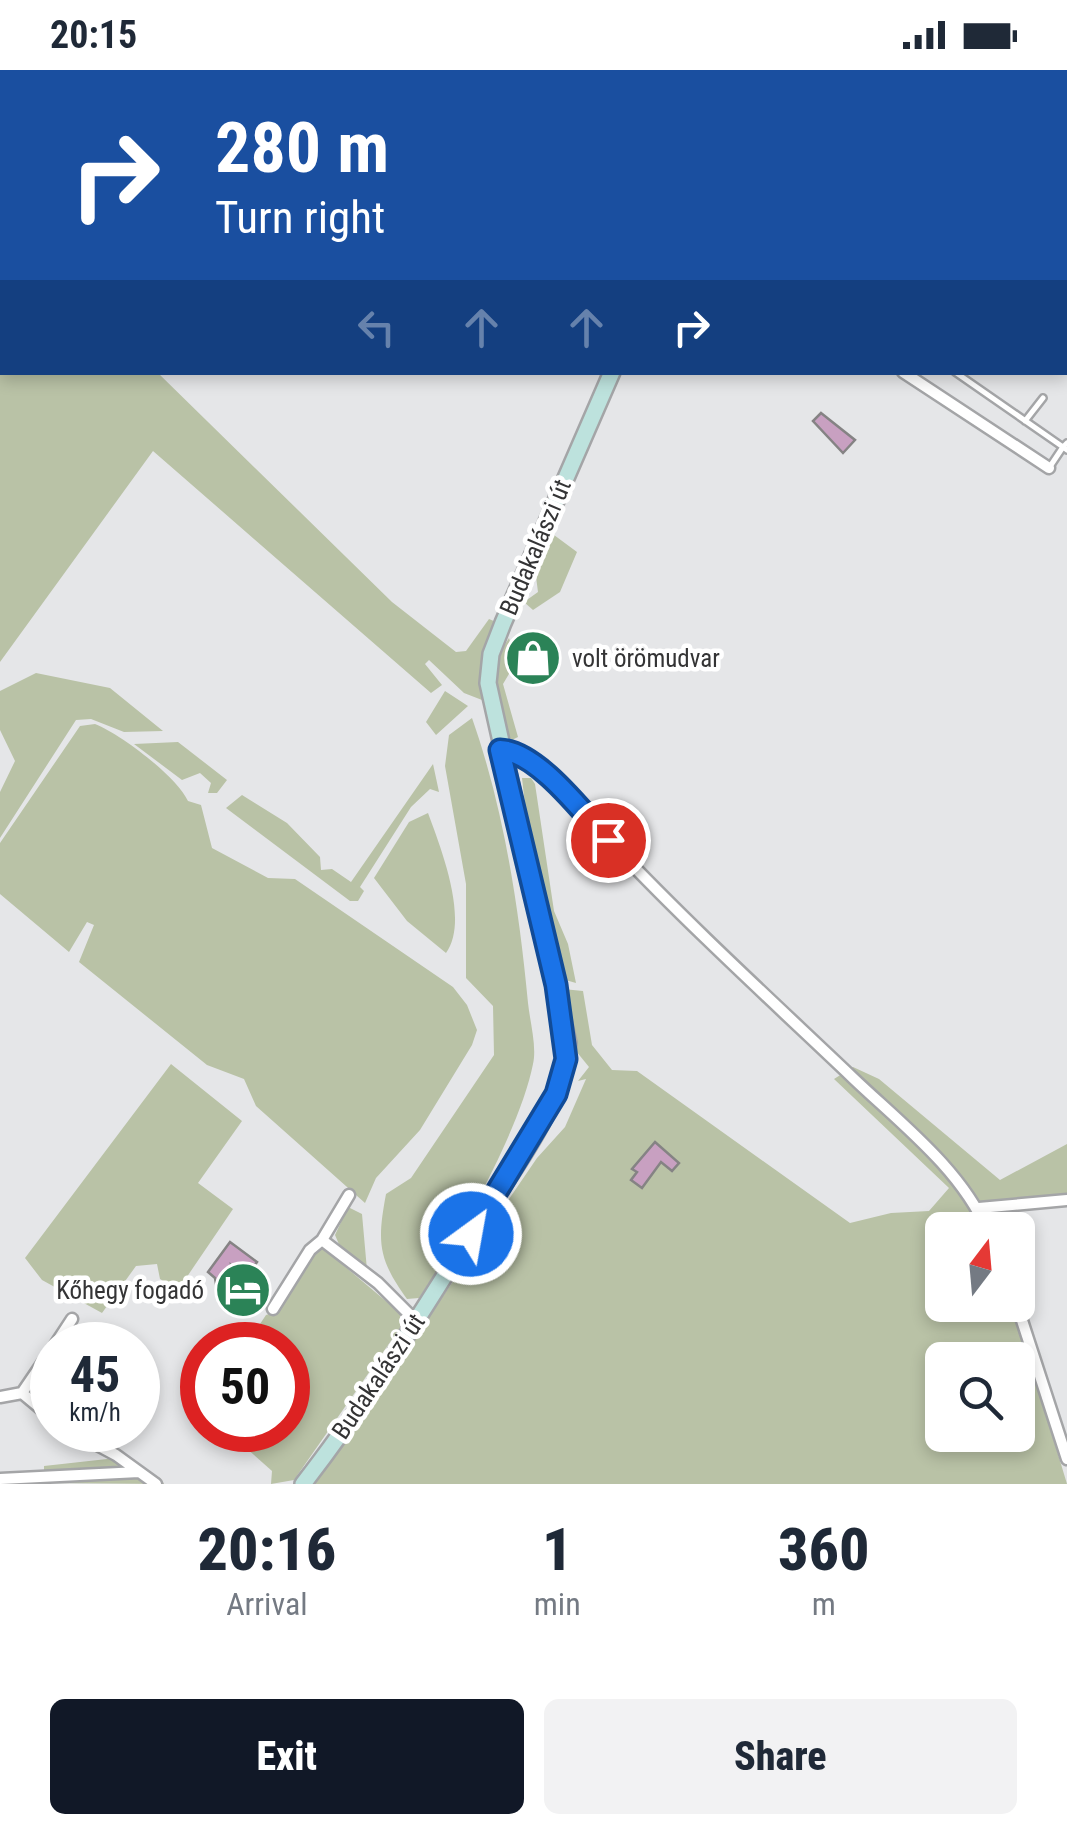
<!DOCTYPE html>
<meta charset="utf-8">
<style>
:root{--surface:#fff;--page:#f2f2f3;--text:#1f2937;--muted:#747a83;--accent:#111827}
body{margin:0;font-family:"Roboto Condensed",sans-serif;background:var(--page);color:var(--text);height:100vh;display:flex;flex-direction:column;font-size:38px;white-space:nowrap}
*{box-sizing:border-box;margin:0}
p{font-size:32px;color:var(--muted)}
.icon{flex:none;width:55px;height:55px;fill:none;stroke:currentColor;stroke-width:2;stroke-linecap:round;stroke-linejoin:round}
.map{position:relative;height:1414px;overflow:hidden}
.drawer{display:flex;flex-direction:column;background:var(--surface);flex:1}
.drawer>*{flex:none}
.hud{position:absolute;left:0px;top:0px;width:1068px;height:305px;box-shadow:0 5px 15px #0003;background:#1a4fa0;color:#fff;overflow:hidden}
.needle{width:65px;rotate:16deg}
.buttons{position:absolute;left:925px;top:1142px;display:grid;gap:20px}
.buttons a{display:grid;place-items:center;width:110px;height:110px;border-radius:15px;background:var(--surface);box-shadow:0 5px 15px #0003;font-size:50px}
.speed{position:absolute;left:30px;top:1252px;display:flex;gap:20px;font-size:50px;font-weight:700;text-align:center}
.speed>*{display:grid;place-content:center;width:130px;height:130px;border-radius:50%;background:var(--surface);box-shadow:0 5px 15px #0003;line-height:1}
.speed small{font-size:25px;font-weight:400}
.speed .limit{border:15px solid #d22;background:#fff;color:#111}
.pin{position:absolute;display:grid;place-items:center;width:85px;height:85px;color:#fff;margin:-42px;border:5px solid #fff;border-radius:50%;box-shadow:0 2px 10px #0007}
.me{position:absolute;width:110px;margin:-55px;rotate:32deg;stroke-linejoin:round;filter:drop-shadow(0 0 8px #0008)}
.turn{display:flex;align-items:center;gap:35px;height:210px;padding:0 50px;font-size:45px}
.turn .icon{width:130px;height:130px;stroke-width:2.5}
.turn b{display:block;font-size:70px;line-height:85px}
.lanes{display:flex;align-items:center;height:95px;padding:0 50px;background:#0003;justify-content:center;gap:50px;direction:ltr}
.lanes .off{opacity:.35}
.eta{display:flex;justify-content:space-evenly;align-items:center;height:170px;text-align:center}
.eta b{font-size:60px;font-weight:800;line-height:70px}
.cta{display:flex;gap:20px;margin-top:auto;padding:20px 50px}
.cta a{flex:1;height:115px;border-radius:15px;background:var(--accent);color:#fff;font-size:40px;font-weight:800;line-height:115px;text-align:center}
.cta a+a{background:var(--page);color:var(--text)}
.status{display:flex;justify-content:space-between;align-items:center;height:70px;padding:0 50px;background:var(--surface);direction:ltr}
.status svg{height:28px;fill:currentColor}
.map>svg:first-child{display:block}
</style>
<div class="status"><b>20:15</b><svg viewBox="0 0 49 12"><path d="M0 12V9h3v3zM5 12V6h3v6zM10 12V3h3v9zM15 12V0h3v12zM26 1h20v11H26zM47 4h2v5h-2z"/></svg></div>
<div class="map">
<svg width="1067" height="1414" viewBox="0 0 1067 1414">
<rect width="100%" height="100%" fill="#e5e6e8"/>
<path fill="#b9c2a6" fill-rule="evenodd" d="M 0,150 L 2,302 L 158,303 L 392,532 L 456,582 L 466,581 L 489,549 L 496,552 L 486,584 L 482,630 L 464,623 L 429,590 L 425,594 L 442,615 L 431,623 L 153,381 L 0,592 Z
M 554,465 L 577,482 L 560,522 L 533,540 L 524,532 L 538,522 L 535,499 Z
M 509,568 L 516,592 L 503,614 L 518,667 L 512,670 C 491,647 490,594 509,568 Z
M 36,603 L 110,618 L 163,661 L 124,662 L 91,649 L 76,650 L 0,768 L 0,722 L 15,691 L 0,660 L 0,621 Z
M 445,621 L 468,636 L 436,665 L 426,652 Z
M 472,648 C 504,739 519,838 528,933 C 530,952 537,977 533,994 C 520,1060 457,1172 419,1228 L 407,1229 C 378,1189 377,1172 386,1124 L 411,1108 L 494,985 L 493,936 L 466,908 L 466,814 L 445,696 L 449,665 Z
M 95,654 C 122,665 176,706 188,731 L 201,735 L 212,778 L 268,808 L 295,809 L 453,917 L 467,935 L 477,960 L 472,975 L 420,1060 L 376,1108 L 365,1133 L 256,1036 L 244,1009 L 207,995 L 79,892 L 94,855 L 87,852 L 69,882 L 0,824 L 0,773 L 80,656 Z
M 178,672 L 227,710 L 217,723 L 208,723 L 211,713 L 200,703 L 182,710 L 134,674 Z
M 433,694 L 439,722 L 430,719 L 411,737 L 360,817 L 364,821 L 358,831 L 350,831 L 226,738 L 242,725 L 287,753 L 320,787 L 321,800 L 332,799 L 351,812 Z
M 522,708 L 531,708 L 535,714 L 554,841 L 568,874 L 576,913 L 562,909 L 528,762 Z
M 428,743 C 440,776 470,850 446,883 L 407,851 L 374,808 L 409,752 Z
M 563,919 L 583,921 L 592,975 L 612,1000 L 637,1001 L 850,1153 L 891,1143 L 929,1141 L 949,1118 L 834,1009 L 853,997 L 879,1009 L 1000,1110 L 1067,1074 L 1067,1128 L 980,1138 L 989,1160 L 942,1160 L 942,1235 L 1013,1235 L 1067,1414 L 315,1414 L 537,1088 L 565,1057 L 586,1009 L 578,1011 L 589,997 L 576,981 ZM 942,1290 L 1018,1290 L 1018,1365 L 942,1365 Z
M 171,994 L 242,1051 L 198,1113 L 233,1139 L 178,1220 L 160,1209 L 157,1194 L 136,1196 L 102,1243 L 42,1210 L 25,1188 Z
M 348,1137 L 362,1144 L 367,1200 L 341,1179 L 335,1165 Z
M 316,1178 L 323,1178 L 400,1243 L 400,1258 L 294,1410 L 271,1414 L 272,1401 L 226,1360 L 288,1360 L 288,1275 L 246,1275 L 266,1245 L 277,1241 Z
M 116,1388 L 160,1408 L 164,1414 L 44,1413 L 44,1396 Z"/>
<path fill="#c8a0c1" stroke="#858384" stroke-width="2.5" d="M 821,343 L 855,370 L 843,383 L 813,351 Z
M 655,1072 L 679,1093 L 672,1101 L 661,1092 L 642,1118 L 631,1110 L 637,1102 L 632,1099 Z
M 230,1172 L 257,1192 L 246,1207 L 231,1195 L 235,1228 L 219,1232 L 215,1208 L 208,1202 Z"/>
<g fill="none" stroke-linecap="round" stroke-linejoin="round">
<g stroke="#a4a5a7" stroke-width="10">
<path id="lane" d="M 1065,122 L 1067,119
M 955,302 L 1063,377 L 1049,398
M 1025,351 L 1043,328
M 1067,373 L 1063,377 L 1067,380"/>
</g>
<g stroke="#a4a5a7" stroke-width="15">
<path id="street" d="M 903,302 L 1049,398
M 501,680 C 539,682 590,751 616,778 C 691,857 772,931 852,1007 C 899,1052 961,1099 987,1160
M 979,1138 L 1067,1130
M 322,1170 L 349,1125
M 1017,1235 L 1067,1389
M 273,1239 L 310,1180 L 322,1170 L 378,1213 L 416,1251
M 55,1275 L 72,1249
M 22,1323 L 52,1279
M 0,1327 L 22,1323 L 52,1348
M 69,1360 L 116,1385 L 156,1414
M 0,1409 L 139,1402"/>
</g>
<g stroke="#a4a5a7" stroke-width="20">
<path id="secondary" d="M 786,2 L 788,0
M 303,1414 C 364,1336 416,1251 469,1167 C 503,1113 564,1037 568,973 L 488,613 L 491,584 L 503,553 L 612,302"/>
</g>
<use href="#lane" stroke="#fff" stroke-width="5"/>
<use href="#street" stroke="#fff" stroke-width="10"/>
<use href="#secondary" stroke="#bde2dd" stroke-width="15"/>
</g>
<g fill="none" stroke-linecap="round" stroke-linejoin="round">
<g stroke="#114b97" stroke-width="25">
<path id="route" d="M 471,1164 L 556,1024 L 566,989 L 556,915 L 500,680 C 537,681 584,744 608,770"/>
</g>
<use href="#route" stroke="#1a73e8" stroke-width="18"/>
</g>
<defs>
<g id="shop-disc" transform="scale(2.875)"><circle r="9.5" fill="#2b8357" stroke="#fff"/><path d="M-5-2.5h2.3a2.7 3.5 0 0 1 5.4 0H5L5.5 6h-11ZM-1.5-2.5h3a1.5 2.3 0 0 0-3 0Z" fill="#fff"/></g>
<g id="hotel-disc" transform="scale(2.875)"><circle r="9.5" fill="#2b8357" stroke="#fff"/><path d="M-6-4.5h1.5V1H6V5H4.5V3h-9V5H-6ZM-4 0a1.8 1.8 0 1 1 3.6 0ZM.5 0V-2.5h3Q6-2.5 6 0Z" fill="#fff"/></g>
</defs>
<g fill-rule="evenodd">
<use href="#shop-disc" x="533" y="588"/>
<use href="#hotel-disc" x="243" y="1220"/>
</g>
<g text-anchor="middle" stroke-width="9" stroke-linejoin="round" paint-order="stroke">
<g font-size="25" fill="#343435" stroke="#fff">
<text transform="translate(535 477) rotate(-67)" y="9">Budakalászi út</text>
<text transform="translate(378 1306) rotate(-56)" y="9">Budakalászi út</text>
</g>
<g font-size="25" fill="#343435" stroke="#fff" text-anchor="start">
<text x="572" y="597">volt örömudvar</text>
<text x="204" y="1229" text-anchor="end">Kőhegy fogadó</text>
</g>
</g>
</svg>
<div class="buttons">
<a><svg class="needle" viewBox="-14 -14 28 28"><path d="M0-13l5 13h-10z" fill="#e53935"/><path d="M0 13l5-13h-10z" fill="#747a83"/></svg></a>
<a><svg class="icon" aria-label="search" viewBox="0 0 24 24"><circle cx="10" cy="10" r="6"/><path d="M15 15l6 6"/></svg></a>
</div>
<div class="speed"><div>45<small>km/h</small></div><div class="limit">50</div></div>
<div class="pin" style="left:608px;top:770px;background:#d93025"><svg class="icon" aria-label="arrive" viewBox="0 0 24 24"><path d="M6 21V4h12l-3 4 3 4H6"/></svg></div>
<svg class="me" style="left:471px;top:1164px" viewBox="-20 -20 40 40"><circle r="17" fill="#1a73e8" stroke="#fff" stroke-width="3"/><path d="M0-11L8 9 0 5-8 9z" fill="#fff"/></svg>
<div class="hud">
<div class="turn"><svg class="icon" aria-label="right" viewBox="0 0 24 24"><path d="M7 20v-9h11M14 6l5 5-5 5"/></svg><div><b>280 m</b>Turn right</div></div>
<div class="lanes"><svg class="icon off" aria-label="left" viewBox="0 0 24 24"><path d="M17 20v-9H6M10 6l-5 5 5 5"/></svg><svg class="icon off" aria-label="ahead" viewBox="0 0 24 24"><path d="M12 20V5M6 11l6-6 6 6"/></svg><svg class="icon off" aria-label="ahead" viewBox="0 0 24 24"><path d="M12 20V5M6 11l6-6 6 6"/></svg><svg class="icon" aria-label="right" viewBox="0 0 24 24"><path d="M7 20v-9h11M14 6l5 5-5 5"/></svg></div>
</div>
</div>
<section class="drawer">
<div class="eta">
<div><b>20:16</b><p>Arrival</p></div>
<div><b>1</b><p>min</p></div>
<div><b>360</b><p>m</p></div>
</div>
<div class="cta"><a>Exit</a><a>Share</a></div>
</section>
